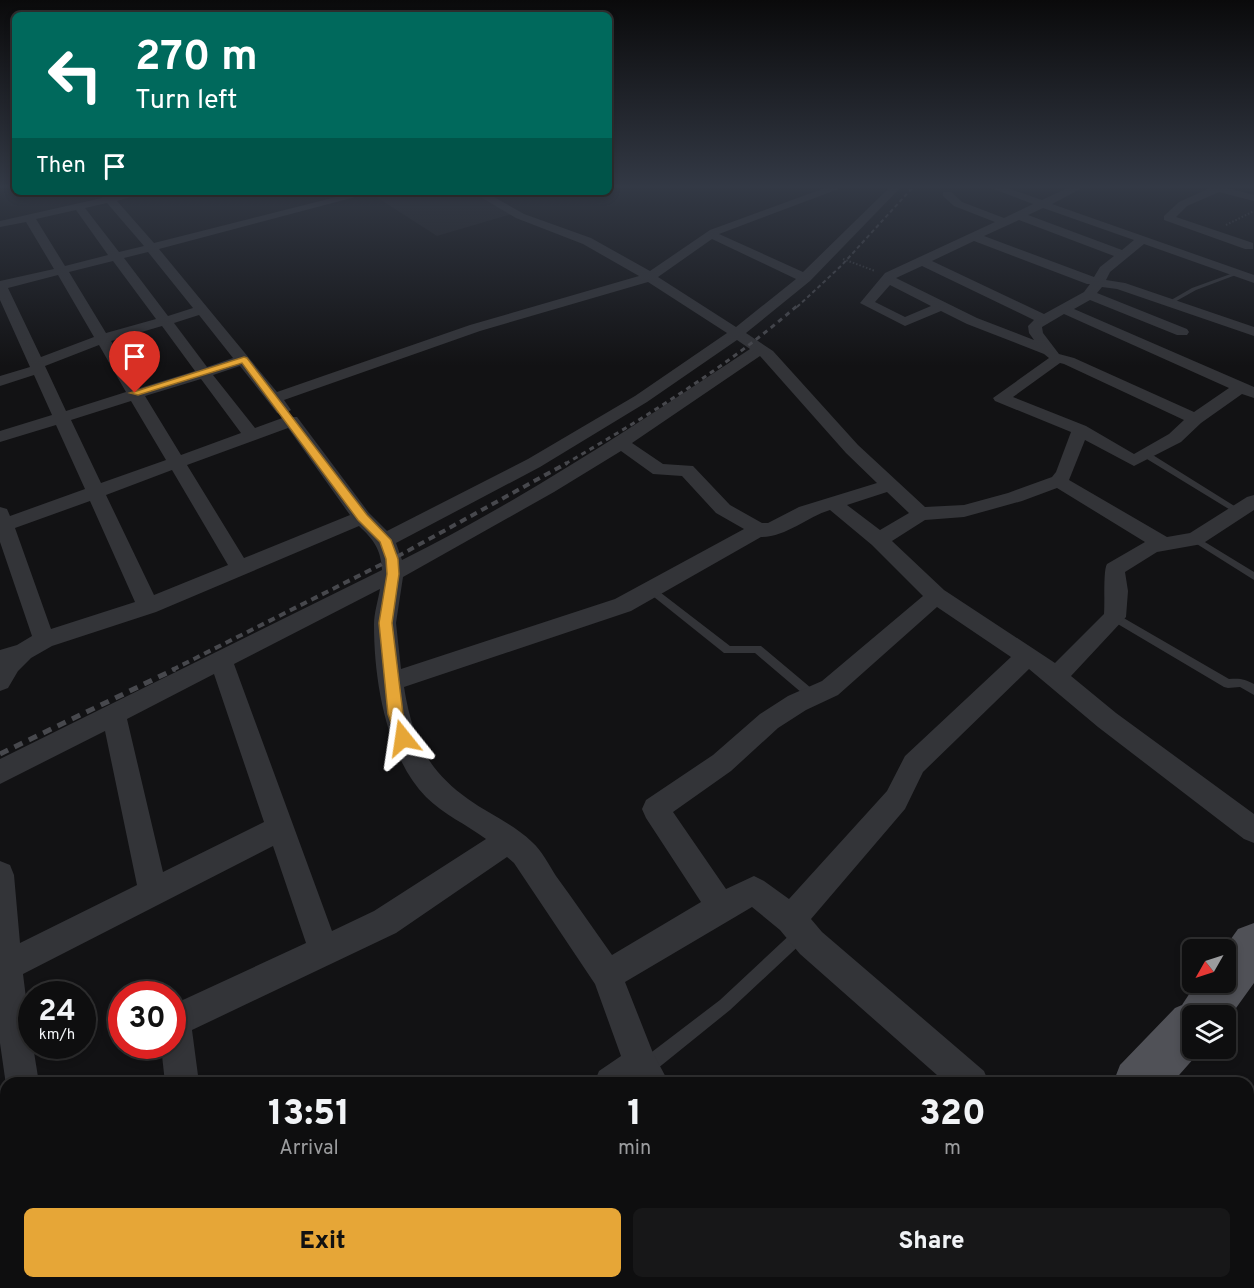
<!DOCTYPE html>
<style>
:root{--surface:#0e0e0f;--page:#171718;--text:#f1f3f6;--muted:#9b9c9e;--line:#2e2e2f;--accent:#e6a637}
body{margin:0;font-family:Overpass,sans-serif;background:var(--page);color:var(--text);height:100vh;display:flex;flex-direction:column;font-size:22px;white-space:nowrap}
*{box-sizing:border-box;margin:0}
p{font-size:20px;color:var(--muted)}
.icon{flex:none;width:33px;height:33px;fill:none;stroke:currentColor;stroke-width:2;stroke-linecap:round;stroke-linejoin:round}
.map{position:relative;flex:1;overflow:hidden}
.panel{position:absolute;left:0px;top:1077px;width:1254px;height:212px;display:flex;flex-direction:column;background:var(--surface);border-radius:18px 18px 0 0;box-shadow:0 3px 9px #0003,0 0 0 2px var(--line)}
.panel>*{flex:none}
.hud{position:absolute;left:12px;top:12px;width:600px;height:183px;border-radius:9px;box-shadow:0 3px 9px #0003,0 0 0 2px var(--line);background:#00695c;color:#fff;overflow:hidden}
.needle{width:39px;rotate:231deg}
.fabs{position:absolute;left:1182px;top:939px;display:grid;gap:12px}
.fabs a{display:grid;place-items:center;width:54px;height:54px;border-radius:9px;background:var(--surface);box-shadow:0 3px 9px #0003,0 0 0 2px var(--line);font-size:30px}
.speed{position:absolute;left:18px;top:981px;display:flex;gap:12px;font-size:30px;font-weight:700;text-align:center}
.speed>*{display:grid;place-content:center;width:78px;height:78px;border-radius:50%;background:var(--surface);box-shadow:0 3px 9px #0003,0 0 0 2px var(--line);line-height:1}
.speed small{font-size:15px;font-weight:400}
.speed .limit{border:9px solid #d22;background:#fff;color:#111}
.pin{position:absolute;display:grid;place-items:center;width:51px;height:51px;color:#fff;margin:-62px -26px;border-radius:50% 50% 50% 0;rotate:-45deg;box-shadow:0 0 6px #0007}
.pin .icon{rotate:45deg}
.me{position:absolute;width:66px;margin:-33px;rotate:345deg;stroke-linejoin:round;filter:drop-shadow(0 0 4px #0008)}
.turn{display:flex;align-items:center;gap:21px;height:126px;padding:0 24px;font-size:27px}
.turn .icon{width:78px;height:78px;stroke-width:2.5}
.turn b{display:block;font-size:42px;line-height:51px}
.then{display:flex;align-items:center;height:57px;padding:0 24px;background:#0003;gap:12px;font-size:22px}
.eta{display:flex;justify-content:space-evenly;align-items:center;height:102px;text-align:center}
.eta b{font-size:36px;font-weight:800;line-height:42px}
.action{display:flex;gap:12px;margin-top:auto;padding:12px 24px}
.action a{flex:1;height:69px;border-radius:9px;background:var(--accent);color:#111;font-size:24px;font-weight:800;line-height:69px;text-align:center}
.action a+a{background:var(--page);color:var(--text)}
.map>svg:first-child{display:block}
</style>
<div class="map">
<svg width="1254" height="1288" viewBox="0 0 1254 1288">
<rect width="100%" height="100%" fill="#121214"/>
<path fill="#1e1e21" d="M 375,192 L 471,192 L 512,214 L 437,236 L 370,193 Z"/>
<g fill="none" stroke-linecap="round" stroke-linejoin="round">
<path fill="#293136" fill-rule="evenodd" d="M 106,192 L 130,192 L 128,195 L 113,199 L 107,197 Z"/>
<path stroke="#393b3f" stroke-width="2" stroke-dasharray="1.5 2" stroke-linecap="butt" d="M 1226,225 L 1254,211
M 843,259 L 875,271"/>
<path stroke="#393b3f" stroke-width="6" stroke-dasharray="4.5 7" stroke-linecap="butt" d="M 1117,1288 L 1118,1282"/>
<path fill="#333438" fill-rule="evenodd" d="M 1236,272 L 1241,273 L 1196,290 L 1171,304 L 1166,303 L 1192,288 Z
M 1142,452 L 1148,452 L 1244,512 L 1240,515 L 1237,514 L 1142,456 Z
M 1195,536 L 1254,572 L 1254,580 L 1192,541 L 1190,539 Z
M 652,586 L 730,646 L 761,646 L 817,693 L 819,696 L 817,699 L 813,701 L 809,699 L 755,653 L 724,653 L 649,593 L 647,590 Z
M 1115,613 L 1229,679 C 1240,678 1245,679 1254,684 L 1254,695 L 1240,687 L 1228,688 L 1224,687 L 1111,620 L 1110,617 Z
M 800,928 L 805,930 L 807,935 L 805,940 L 730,1010 L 652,1073 L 646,1075 L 640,1073 L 638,1067 L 640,1061 L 720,1000 L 795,930 Z
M 189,1282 L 207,1282 L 208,1288 L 190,1288 Z"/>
<path fill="#333438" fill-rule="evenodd" d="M 833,185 L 849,185 L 719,234 L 803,272 L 892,185 L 903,185 L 810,281 L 746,333 L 773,351 L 858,445 L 925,507 L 964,505 L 1008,493 L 1052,477 L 1056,472 L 1071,432 L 995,401 L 993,398 L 1049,358 L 1044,354 L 967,324 L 941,311 L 905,326 L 860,303 L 885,273 L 995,222 L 954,206 L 943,196 L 943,192 L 951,192 L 962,202 L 1004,218 L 1033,204 L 983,185 L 999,185 L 1042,200 L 1074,185 L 1088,185 L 1052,204 L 1254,275 L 1254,283 L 1144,244 L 1110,272 L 1106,280 L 1125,283 L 1254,327 L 1254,336 L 1117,289 L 1102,287 L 1097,293 L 1187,329 L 1189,332 L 1187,335 L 1177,335 L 1090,300 L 1074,309 L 1254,387 L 1254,398 L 1242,394 L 1201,423 L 1181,442 L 1134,466 L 1085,440 L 1069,480 L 1167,537 L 1190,533 L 1247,497 L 1254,495 L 1254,510 L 1202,544 L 1157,552 L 1125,572 L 1128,591 L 1126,617 L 1071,676 L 1116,713 L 1254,814 L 1254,843 L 1244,839 L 1098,727 L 1029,669 L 923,772 L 905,809 L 811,919 L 822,932 L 984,1071 L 989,1083 L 946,1083 L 800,954 L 780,930 L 752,907 L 625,982 L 653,1053 L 669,1083 L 594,1083 L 599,1071 L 621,1056 L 595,984 L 514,863 L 507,857 L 396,933 L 192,1030 L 199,1083 L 165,1083 L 161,1046 L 172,1046 L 172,1005 L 306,943 L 273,846 L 23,974 L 32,1046 L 33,1046 L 39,1083 L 6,1083 L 6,1085 L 0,1043 L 0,861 L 10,865 L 14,875 L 20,943 L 137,885 L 105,731 L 0,784 L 0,759 L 382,570 C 381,549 373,539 359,526 L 156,612 L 52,646 L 31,658 L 18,671 L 8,688 L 0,691 L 0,650 L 17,645 L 32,636 L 0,542 L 0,507 L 7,509 L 10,516 L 85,489 L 56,425 L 0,442 L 0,431 L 52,415 L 34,375 L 0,386 L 0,376 L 30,367 L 0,300 L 0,281 L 54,269 L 26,222 L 0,227 L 0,221 L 102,198 L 98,192 L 109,192 L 112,195 L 128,192 L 147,192 L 117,201 L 154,243 L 356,192 L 374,192 L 159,249 L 277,392 L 470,325 L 639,276 L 583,244 L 516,218 L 472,192 L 485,192 L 524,214 L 591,238 L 650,271 L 710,230 ZM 107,203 L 144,246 L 119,252 L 85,208 ZM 1043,208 L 1134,240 L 1122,250 L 1028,215 ZM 76,210 L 108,255 L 65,266 L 36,219 ZM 1019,220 L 1114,256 L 1100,267 L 1094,277 L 984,236 ZM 712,239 L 796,279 L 736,327 L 658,277 ZM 974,241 L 1087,284 L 1090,284 L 1084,292 L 1044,314 L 932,261 ZM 148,252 L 193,308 L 168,316 L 124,258 ZM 113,261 L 156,319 L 106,333 L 69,272 ZM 922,266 L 1034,320 L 1028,326 L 1029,333 L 1034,340 L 977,318 L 896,278 ZM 58,275 L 94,337 L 41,357 L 8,288 ZM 648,282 L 727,333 L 635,396 L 528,459 L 387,531 L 369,513 L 297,417 L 285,417 L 255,428 L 213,375 L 240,366 L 277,413 L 283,415 L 291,410 L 284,400 L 480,331 ZM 890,285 L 931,306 L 905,317 L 875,302 ZM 1064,314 L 1229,388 L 1194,412 L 1074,358 L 1059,354 L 1043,333 L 1042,327 ZM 199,315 L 233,358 L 207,367 L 174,323 ZM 162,326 L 195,371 L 140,388 L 111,341 ZM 737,340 L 750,349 C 637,424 524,499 402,560 L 396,543 L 540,467 L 647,402 ZM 99,345 L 126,392 L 66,411 L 45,366 ZM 760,356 L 846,453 L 877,483 L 799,507 L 768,523 L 762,523 L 730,505 L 693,466 L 663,464 L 632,443 ZM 1060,363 L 1064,364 L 1184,420 L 1169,434 L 1134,454 L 1086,426 L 1013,397 ZM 201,379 L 241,433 L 181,455 L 145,396 ZM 131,401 L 166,460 L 101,483 L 71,420 ZM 288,428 L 350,515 L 244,558 L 187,465 ZM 621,451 L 653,474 L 682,476 L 716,513 L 744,529 L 615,599 L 401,669 L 396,623 L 403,577 L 554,492 ZM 172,470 L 228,565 L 154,595 L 106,495 ZM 1057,488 L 1145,542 L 1107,564 C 1103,570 1105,603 1104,614 L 1055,663 L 944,590 L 892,541 L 925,520 L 964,517 L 1022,501 ZM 887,492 L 909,513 L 880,530 L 847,505 ZM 90,501 L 135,602 L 51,629 L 15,528 ZM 830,510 L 872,545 L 923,596 L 822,681 L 788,696 L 760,714 L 713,755 L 646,800 L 642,809 L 646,818 L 701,902 L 612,955 C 593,928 575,902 556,876 C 549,865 542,851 532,842 C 513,824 489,814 468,799 C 426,769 412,737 404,687 L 631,611 L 761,537 C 786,537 807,517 830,510 ZM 380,589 C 378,601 374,613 374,625 C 374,680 386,756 426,797 C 444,815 466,824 486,839 L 374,911 L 332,931 L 234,664 ZM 937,607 L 1011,657 L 905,756 L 887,791 L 789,899 L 764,881 L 754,876 L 726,889 L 673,812 L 731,771 L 778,728 L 806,710 L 838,695 ZM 214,674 L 264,822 L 163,872 L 127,719 Z
M 1204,185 L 1231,185 L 1228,188 L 1254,195 L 1254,201 L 1219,192 L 1187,206 L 1176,217 L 1253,243 L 1253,249 L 1245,249 L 1164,220 L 1164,216 L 1179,202 L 1208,189 Z
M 1248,1205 L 1254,1208 L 1254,1249 L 1248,1246 Z
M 1248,1267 L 1254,1271 L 1254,1288 L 1220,1288 L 1218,1282 L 1248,1282 Z
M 346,1282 L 388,1282 L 386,1288 L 343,1288 Z
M 475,1282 L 514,1282 L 516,1288 L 476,1288 Z
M 753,1282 L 792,1282 L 795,1288 L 755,1288 Z"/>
<path fill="#505157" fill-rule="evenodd" d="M 1254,923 L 1254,983 L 1226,1022 L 1226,1016 L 1192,1016 L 1192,1048 L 1203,1048 L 1172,1083 L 1113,1083 L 1120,1065 L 1175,1008 L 1182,1005 L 1197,982 L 1226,982 L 1226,950 L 1223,950 L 1238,929 Z
M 915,1282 L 977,1282 L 974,1288 L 913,1288 Z"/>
<path stroke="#47484d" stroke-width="2" stroke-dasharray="4 3" stroke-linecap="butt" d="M 797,307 L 841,266 L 915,185"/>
<path stroke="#47484d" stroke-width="3" stroke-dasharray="5 4.5" stroke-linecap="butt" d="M 565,464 C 646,417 727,367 798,305"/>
<path stroke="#47484d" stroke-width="4" stroke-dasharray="7 5" stroke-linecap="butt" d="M 172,670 L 402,554 L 567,463"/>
<path stroke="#47484d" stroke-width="5" stroke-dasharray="9 7" stroke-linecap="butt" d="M 0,754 L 175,669"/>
</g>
<linearGradient id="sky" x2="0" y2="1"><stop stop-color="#0a0a0b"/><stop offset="0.51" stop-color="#333945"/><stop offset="1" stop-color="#333945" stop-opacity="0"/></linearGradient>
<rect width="1254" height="366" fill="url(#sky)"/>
<path fill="#e6a637" stroke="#966c24" stroke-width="1.5" d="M 244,357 L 247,358 L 367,515 L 391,540 L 398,559 L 399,574 L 392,623 L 403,714 L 410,738 L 408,743 L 403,745 L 398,743 L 388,714 L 379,623 L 387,574 L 386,559 L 380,542 L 358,520 L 242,363 L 138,395 L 130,393 Z"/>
</svg>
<div class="fabs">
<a><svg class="needle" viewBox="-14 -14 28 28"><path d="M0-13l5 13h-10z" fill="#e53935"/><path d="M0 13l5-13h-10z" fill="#9b9c9e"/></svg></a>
<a><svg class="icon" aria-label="layers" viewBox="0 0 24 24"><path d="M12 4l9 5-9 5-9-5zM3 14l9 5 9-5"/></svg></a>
</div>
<div class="speed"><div>24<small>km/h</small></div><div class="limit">30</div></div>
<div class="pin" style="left:135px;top:393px;background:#d93025"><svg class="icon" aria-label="arrive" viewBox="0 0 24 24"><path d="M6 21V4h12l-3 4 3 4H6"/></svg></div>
<svg class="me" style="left:403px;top:738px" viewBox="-20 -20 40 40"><path d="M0-17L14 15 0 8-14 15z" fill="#e6a637" stroke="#fff" stroke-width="4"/></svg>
<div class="hud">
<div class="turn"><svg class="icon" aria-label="left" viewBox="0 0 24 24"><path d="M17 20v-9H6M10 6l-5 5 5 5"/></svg><div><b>270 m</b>Turn left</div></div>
<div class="then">Then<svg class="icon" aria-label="arrive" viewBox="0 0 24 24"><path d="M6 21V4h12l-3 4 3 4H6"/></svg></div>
</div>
<section class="panel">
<div class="eta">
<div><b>13:51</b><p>Arrival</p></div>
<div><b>1</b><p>min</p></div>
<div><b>320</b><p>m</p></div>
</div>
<div class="action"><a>Exit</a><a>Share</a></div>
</section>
</div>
